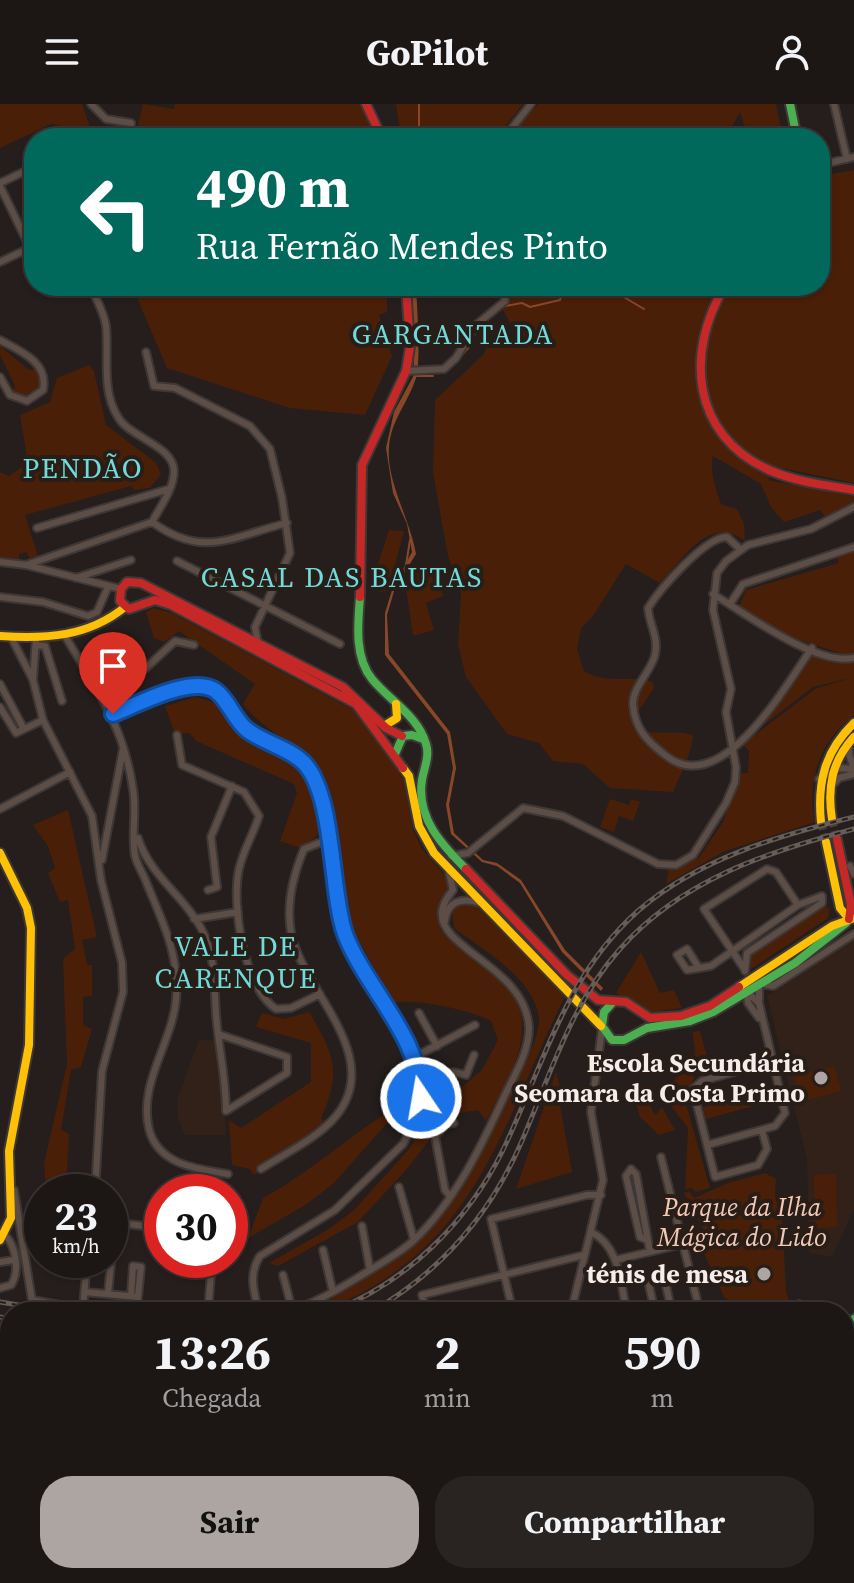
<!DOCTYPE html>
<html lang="pt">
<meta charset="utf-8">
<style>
:root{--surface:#1c1615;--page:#292322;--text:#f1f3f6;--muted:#a09fa0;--line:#3a3534;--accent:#aca5a1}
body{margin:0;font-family:"Source Serif 4",serif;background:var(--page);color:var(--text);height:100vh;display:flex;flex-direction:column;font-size:30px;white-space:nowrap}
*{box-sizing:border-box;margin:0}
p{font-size:26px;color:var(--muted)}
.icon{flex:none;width:44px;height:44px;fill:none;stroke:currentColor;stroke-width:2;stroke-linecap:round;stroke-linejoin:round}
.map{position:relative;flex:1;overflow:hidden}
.drawer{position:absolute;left:0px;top:1198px;width:854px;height:282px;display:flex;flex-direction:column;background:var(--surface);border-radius:32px 32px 0 0;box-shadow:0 2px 6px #0004,0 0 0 2px var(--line)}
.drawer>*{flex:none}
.guide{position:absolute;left:24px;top:24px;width:806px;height:168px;border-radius:32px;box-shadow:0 2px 6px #0004,0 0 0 2px var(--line);background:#00695c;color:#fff;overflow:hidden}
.speed{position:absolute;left:24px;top:1070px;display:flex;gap:16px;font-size:40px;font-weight:700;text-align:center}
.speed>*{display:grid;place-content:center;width:104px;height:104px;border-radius:50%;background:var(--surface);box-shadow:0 2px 6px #0004,0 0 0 2px var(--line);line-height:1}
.speed small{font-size:20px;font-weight:400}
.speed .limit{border:12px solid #d22;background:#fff;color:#111}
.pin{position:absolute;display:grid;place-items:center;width:68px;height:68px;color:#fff;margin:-82px -34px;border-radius:50% 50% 50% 0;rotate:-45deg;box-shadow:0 0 8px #0007}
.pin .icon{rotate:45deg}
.me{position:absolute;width:88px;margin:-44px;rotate:348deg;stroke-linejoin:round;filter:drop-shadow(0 0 6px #0008)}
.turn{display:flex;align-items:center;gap:28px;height:168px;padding:0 40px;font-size:36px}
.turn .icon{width:104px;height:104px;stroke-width:2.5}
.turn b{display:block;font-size:56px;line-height:68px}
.eta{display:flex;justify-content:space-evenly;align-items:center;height:136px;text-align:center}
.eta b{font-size:48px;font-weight:700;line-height:56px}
.primary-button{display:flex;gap:16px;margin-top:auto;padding:16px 40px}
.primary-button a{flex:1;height:92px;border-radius:32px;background:var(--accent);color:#111;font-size:32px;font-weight:700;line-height:92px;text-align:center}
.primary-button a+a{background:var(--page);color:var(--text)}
header{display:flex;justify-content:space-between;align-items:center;height:104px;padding:0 40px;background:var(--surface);font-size:36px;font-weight:700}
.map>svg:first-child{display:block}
</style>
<header><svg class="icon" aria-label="menu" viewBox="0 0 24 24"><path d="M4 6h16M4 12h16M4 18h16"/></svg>GoPilot<svg class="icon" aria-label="person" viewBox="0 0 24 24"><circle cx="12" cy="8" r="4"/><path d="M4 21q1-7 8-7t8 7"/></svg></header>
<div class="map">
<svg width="854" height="1479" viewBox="0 0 854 1479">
<rect width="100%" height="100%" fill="#251e1c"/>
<path fill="#312119" d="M 854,835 L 854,1106 L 832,1153 L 809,1149 L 807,1056 L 767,892 Z
M 199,936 L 215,936 L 223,969 L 226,1031 L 185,1031 L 178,1015 L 177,995 Z
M 648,1470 L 733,1470 L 728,1479 L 640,1479 Z"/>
<path fill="#4a1f08" d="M 0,0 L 82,0 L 94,34 L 72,34 L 66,23 L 51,20 L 0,44 Z
M 143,0 L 174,5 L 175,0 L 360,0 L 378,34 L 135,34 Z
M 396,0 L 523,0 L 496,34 L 401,34 Z
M 538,0 L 776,0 L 783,34 L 748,34 L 740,8 L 726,34 L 508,34 Z
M 854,66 L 854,379 L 776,363 L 768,376 L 854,392 L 854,400 L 827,416 L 820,406 L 784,418 L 771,403 L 761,380 L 713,352 C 709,366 716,386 721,400 L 737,405 L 744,420 L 745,437 C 709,409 682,457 660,479 L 626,460 L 593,512 L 581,524 L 577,545 L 584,567 C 607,582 637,569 653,579 L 654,584 L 633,615 L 633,625 C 651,633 682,624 693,632 C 691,652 680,671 673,688 L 610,684 L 583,660 L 553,657 L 539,639 L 507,630 L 466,573 L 458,540 L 461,489 L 448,452 L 433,369 L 435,296 L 484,250 L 488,238 L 512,242 L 515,229 L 501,202 L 512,192 L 508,182 L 820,182 L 820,72 Z
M 132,182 L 387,182 L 387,208 L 379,211 L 392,252 L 365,311 L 290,304 L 167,264 Z
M 0,242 L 29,266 L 35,265 L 42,275 L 40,287 L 25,293 L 12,287 L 15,282 L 0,251 Z
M 89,261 L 94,267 L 106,321 L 156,359 L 161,370 L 150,384 L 134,386 L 131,382 L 25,411 L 38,452 L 29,454 L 27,448 L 19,450 L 19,455 L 0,454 L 0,368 L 9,372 L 28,359 L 20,311 L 50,298 L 57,274 Z
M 389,426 L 404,427 L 388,487 L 379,488 L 377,463 Z
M 854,444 L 854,551 L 849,552 L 784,531 L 739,503 L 746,486 L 839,459 L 836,451 Z
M 435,460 L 443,492 L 426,499 L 434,526 L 413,532 L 406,485 L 414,461 Z
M 153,504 L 172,509 L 355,607 L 404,676 L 413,726 L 422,745 L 448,775 L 449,782 L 439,801 L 440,825 C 455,845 478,857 497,873 C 548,914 510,972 486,1017 L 478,1006 L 449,1011 L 406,1066 L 358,1118 L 278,1162 L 269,1159 L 329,1125 L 354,1106 L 410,1044 L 430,1010 L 482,966 L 498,936 L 491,917 C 471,906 414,894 393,899 L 352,824 L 318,671 C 300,638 265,629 243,600 L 255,580 L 179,527 L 164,538 L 154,534 L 146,508 Z
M 812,549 L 854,559 L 854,612 C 820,635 806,679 815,718 L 725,747 L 666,780 L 669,763 L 698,755 L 723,718 L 740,669 L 748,669 L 749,647 L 743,640 L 815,585 L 851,574 L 813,583 L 761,623 Z
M 196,593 L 220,600 L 248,634 L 281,651 L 305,670 L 322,728 L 301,744 L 280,737 L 297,689 L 294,680 L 196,637 L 190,629 L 175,630 L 165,602 Z
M 610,695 L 629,701 L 631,695 L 640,698 L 633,717 L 619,712 L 614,728 L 600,723 Z
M 68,706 L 97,833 L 82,836 L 87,861 L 92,861 L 92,892 L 83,893 L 83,921 L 92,925 L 81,963 L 71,966 L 61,1026 L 69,1030 L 66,1088 L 46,1088 L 44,1059 L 67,960 L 63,855 L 75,845 L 68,796 L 60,798 L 48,769 L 55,764 L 48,742 L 33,721 Z
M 467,799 L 476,801 L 565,892 C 500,1024 478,1142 330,1204 L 331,1195 C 439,1135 463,1092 514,983 C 521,968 541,930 539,914 C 534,874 484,847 454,824 L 452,807 L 456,801 Z
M 823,801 L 830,805 L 828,814 L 751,865 L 748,852 Z
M 641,848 L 660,889 L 674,886 L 682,904 L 650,908 L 616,889 Z
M 309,908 C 334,949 342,968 321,1014 L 324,1018 L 254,1071 L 250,1065 L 232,1061 L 229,1016 L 241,1024 L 311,978 L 311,939 L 256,923 L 262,909 L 284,915 Z
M 692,923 L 693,928 L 700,927 L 710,965 L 693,970 L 694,975 L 683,990 L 710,1084 L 695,1088 L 692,1084 L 685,1085 L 688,1024 L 667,997 L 679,981 L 674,977 L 695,949 Z
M 834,962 L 841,987 L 801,998 L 794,973 Z
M 556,968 L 564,998 L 560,1001 L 572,1068 L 516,1085 Z
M 766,986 L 769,998 L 706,1015 L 703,1003 Z
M 641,987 C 651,993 648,1004 656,1011 L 662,1003 L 675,1026 L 659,1031 L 640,1013 L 635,996 Z
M 398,1002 L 414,1004 L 414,1010 L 396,1009 L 334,1079 L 307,1100 L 248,1134 L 263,1094 C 311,1068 351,1030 398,1002 Z
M 765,1069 L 776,1075 L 775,1093 L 781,1094 L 786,1188 L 790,1199 L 801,1208 L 742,1208 L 724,1193 L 703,1147 L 704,1126 L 684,1089 L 689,1087 L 694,1094 L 728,1079 Z
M 836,1070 L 837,1123 L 815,1124 L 814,1071 Z
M 844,1321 L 854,1327 L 854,1435 L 848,1432 L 844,1422 Z
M 844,1447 L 854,1453 L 854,1479 L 723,1479 L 728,1470 L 844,1470 Z"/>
<path fill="#884729" d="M 412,182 L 416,182 C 417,202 421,258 416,274 C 408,299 391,316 389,343 C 386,377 410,415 416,450 L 395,484 L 387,511 L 389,550 L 450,628 L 456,664 L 449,701 L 454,729 L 483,756 L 497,759 L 521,776 L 565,846 L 603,884 L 601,887 L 562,848 L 520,779 L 497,762 L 482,758 L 451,730 L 446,701 L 453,664 L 447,630 L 385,551 L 385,509 L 393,483 L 412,448 L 407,420 L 393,389 L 386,344 L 394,308 L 414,271 Z"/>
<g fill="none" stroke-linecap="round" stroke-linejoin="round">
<path stroke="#884729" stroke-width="2" d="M 419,34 L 419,0
M 605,182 L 644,205
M 505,202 L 522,199 L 530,203 L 560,196 L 563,186 L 577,182
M 448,266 L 471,241
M 415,272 L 433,272
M 406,461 L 410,436"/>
<path stroke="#443d3b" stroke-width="8" stroke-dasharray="8 4" stroke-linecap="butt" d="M 832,715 L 837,735
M 821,718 L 826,738"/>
<g stroke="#3d3835" stroke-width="10">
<path id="street" d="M 91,0 L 106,15 L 131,19 L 129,34
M 834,0 L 847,55
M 735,28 L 736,34
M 41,34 L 56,27
M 504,34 L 531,0
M 820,61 L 854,53
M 0,79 L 34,63
M 0,82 L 30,144
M 0,158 L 34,142
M 0,236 C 20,247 49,258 43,286 L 27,297 L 10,291 L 0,273
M 146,248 L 154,282 L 175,284 L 250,322 L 270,345 L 282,394 L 290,449 L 255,523 L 258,540
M 406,267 L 444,265 L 456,254 L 476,221 L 505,197 L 504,182
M 152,418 C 203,455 231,433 287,419
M 37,424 L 169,385
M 741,446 L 727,433 C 705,433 660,485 648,504 C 649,520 659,533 655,551 C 651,568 632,583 633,601 C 635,625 647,637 665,651 C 721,697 786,581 812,544
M 177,457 L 340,540
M 0,458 L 26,461 L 121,485
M 26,461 L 152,418 C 160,403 174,385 174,367 C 174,342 129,333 118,313 C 101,286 109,252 106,222 C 104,208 96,194 90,182
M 76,474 L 131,456
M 713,490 C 746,510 816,562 854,554
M 0,493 L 43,498 L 88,512 L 97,508 L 108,483
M 730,500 L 743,480 L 854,443
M 65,532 C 97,585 124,623 133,685 C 137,707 131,731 135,752 C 137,761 144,771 147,780 C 163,819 180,852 176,896 C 172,939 138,980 149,1025 C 158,1061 197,1065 228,1070
M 11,533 L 33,576
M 36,534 L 33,576 L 43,616 L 92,712 L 101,776 L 122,859 L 123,888 L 102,967 L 95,1088
M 36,541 L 45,542 L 62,597
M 82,560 L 127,541
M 0,580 L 24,625
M 100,585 L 146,564 L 175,537 L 194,541
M 0,603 L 16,629 L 43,616
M 113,610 L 185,582 L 205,583 L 219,590 L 248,627 L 303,658 L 314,676 L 331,742 L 346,831 L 419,969 L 418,1012 L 403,1040 L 335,1106 L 260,1152 C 248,1170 254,1189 259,1208
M 177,631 L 182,661 L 244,688 L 259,712 C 254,729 243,746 239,765 C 231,801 244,884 276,905 L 291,904 L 320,890
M 849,638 L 849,650 L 854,665
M 819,675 L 839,664 L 854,665
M 831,683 L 839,674 L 854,670
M 0,705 L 70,668
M 138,734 C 150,772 184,792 201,824 C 218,855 213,888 217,921 C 220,950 226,977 226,1007 L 287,969 L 287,953 L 218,930
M 451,752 L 468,749 L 523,704 L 563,712 L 658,760 L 676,761 L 693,751 L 726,699 L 735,678 L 736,663 L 726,608 L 731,585 L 713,506 L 717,469 L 726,457 L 748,441 L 811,425 L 854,403
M 102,756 L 123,645
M 850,762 L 854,770
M 208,786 L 217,783 L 211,733 L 232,682
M 194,815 L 238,808
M 445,817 C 447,797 462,793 480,799
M 699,864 L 687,845 L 677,851 L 687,866 L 711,862 L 798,801 L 822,792 L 822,799 L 747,849 L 745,867
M 745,866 L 704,805 L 767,765 L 776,768 L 798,801
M 747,889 L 748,899 L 759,914
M 759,896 L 759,879 L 773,882 L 854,830
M 419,909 L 437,942
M 413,954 L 475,921
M 421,983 L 453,968 L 466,971 L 474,951
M 762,1026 L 767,1045 L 758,1061 L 715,1073 L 693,985 L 702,977 L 773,957
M 707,1041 L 775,1022 L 785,1009 L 759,899 L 747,888
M 661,1053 L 700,1208
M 261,1065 C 284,1050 318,1034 336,1012 C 383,955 311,893 294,840 C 284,809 292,774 304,745 L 329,735
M 399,1083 L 414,1136
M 14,1086 L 32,1196 L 99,1208
M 449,1091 L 445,1086 L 435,1032 L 446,1020 L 454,1019
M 110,1118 L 162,1124
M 362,1122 L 370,1166
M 591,1128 C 620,1142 620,1179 627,1208
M 647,1136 L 640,1133 L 626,1072 L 631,1065 L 636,1070 L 650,1148
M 323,1146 L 333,1188
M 615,1156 L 683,1140
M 0,1158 L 14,1156
M 283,1171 L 291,1201 L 296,1205
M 0,1184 L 11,1181 C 20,1168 16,1142 5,1131
M 85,1188 L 138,1193 L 136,1208
M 108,1190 L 111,1159
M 131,1192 L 133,1162 L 141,1163 L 138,1193
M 799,1200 L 807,1208
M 83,1205 L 87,1156
M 208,1208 L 212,1156
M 285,1208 C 311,1201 334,1188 357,1174 C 376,1162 396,1152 413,1137 C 454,1099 481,1043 504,993 C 514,972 529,948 529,924 C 526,863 437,845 442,807 C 443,799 448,792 453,786 L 449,768
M 427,1208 L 422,1191 L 584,1151
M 513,1208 L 491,1115 L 587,1091 L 601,1091
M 571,1208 L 603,1076 L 591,1008 L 602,925
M 655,1208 L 648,1177 L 664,1173 L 672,1208
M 0,1329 L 10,1284
M 0,1345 L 10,1346
M 0,1448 L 5,1440 L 10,1441
M 0,1449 L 12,1479
M 114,1470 L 145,1479
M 494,1470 L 496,1479
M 575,1470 L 585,1479
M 292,1479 L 293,1470
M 325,1479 L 327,1470
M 379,1479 L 388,1470
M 426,1479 L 448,1470
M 629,1479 L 638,1470"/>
</g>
<g stroke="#3d3835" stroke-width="12">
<path id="fast" d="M 790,0 L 797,34
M 360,493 C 358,519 354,553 372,575 C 390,597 418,612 426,640 C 430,652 424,664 422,676 C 416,714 442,741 466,765
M 395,650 L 403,632 L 412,631 L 423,635
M 613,898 L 604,908 L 602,922 L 612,936 L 624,936 L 647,924 L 690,917 L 713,908 L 795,859 L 846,819
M 844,1227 L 854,1215"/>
</g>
<g stroke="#3d3835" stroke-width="12">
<path id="slow" d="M 0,532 C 46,535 88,533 125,503
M 384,622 L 397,614 L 396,600
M 403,664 L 409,672 L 419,722 L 434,749 L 601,922
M 832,715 C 827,683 832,657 854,633
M 821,718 C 817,678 825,647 854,619
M 826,738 L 840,804 L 849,815
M 0,749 L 27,804 L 31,824 L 29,941 L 9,1047 L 11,1114 L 0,1136
M 739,883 L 832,822 L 854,814
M 844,1313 L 854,1319"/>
</g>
<g stroke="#3d3835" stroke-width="12">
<path id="jam" d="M 366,0 L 382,34
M 725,182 C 685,248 691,331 769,366 C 796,378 826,381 854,386
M 360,493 L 362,361 L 406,267 L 410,243 L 406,182
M 402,632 L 386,624 L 343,583 L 141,479 L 127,478 L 121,485 L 120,497 L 129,505 L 155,496 L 171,501 L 356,600 L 403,664
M 837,735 L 851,801 L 849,815
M 466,765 L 567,871 L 598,896 L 626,898 L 650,914 L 681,912 L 710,902 L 739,883
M 844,1301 L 854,1313
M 0,1389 L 10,1387
M 844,1441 L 854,1448"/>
</g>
<use href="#street" stroke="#5c4d46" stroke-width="6"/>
<use href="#fast" stroke="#4caf50" stroke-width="8"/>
<use href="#slow" stroke="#ffc107" stroke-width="8"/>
<use href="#jam" stroke="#c62828" stroke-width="8"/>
<g stroke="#665d58" stroke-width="5">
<path id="rail" d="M 0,1198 L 61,1208
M 331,1208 C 407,1178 467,1119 503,1046 C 544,960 565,871 639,806 C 700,754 778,732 854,713
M 371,1208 C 439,1169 490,1111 521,1039 C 550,972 570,901 620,845 C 681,776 767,748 854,725
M 0,1213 L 10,1215"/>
</g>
<use href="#rail" stroke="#291d18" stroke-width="2" stroke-dasharray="6" stroke-linecap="butt"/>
</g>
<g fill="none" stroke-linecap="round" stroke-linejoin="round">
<g stroke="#114b97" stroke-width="20">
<path id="route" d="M 113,610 C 137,601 193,570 216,587 C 229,597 234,615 246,625 C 263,639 288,643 304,659 C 335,692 330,788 345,830 C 366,885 421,933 421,994"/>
</g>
<use href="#route" stroke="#1a73e8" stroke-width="14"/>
</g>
<g fill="#aca5a1" stroke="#291d18" stroke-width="3">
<circle cx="821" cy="974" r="8"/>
<circle cx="764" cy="1170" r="8"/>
</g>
<g text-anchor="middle" stroke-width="8" stroke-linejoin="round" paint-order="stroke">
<g font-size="26" font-weight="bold" fill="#f5ede9" stroke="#291d18" text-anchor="end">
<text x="805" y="968">Escola Secundária<tspan x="805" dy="30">Seomara da Costa Primo</tspan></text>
<text x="748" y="1179">ténis de mesa</text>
</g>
<g font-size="26" font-style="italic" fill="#f2c8b6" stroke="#291d18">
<text x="742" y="1112">Parque da Ilha<tspan x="742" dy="30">Mágica do Lido</tspan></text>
</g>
<g font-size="28" letter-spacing="2" fill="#6fdbda" stroke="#291d18">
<text x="453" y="240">GARGANTADA</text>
<text x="83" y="374">PENDÃO</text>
<text x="342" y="483">CASAL DAS BAUTAS</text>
<text x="236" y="852">VALE DE<tspan x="236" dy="32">CARENQUE</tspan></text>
</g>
</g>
</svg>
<div class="speed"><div>23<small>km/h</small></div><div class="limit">30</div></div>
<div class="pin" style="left:113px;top:610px;background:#d93025"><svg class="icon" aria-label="arrive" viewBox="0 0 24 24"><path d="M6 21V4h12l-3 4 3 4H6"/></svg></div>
<svg class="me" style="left:421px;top:994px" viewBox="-20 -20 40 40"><circle r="17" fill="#1a73e8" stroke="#fff" stroke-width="3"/><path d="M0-11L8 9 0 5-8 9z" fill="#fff"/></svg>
<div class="guide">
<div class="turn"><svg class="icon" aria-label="left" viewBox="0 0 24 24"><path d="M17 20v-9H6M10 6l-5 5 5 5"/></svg><div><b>490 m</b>Rua Fernão Mendes Pinto</div></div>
</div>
<section class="drawer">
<div class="eta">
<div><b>13:26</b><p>Chegada</p></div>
<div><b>2</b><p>min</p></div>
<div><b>590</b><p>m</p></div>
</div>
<div class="primary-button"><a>Sair</a><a>Compartilhar</a></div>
</section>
</div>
